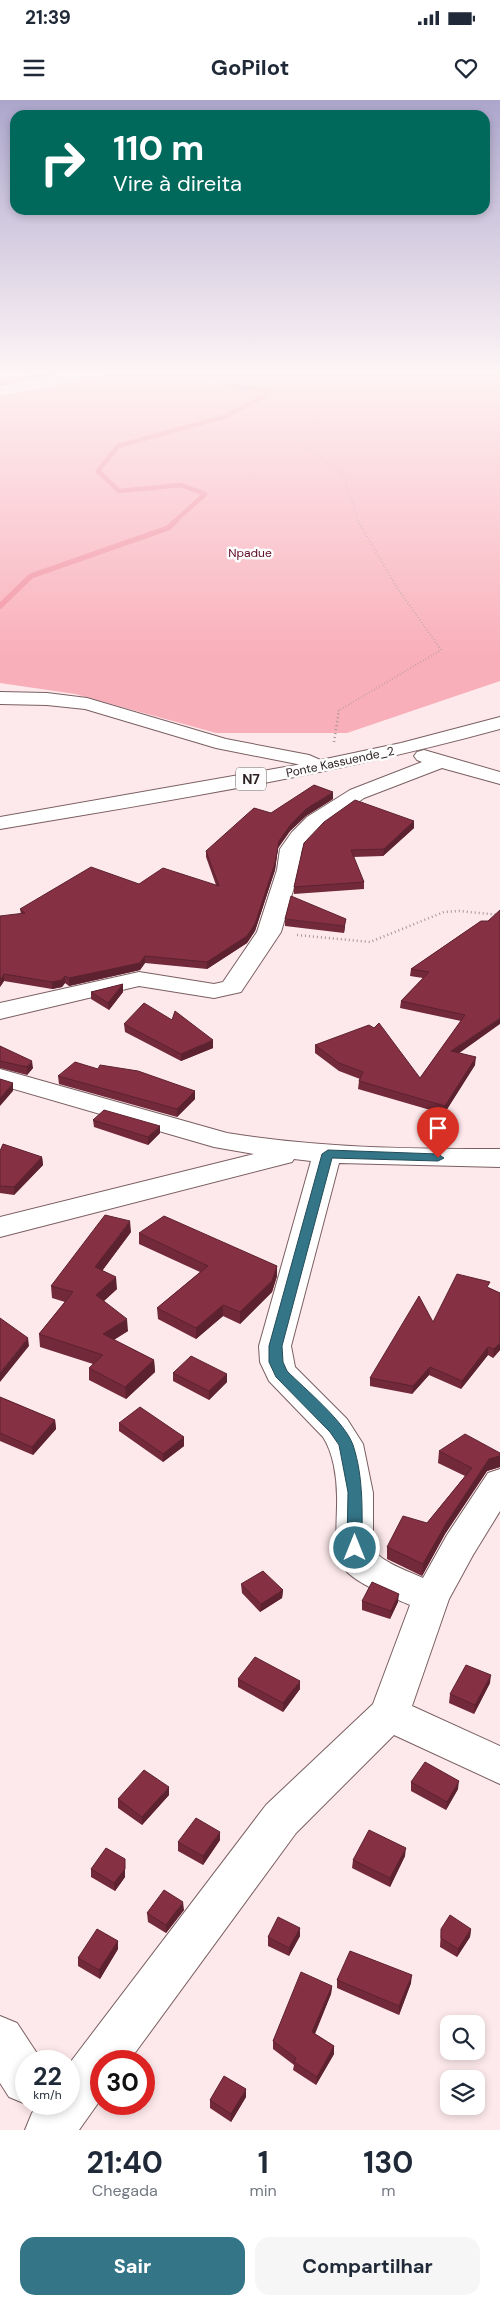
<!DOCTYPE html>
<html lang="pt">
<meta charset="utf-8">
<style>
:root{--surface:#fff;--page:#f6f6f7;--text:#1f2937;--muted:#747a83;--accent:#347588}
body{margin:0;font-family:"DM Sans",sans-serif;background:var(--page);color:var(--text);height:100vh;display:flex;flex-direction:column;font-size:19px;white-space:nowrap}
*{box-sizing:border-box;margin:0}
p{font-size:16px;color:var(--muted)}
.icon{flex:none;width:28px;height:28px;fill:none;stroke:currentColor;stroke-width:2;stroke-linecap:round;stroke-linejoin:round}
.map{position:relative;height:2030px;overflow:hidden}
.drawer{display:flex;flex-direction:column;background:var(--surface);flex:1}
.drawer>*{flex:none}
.guide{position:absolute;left:10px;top:10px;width:480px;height:105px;border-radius:15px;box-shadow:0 2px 8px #0003;background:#00695c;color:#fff;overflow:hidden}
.controls{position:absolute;left:440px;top:1915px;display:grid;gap:10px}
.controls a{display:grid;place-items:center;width:45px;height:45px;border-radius:10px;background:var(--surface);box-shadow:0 2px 8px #0003;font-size:25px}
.speed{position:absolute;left:15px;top:1950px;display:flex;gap:10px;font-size:25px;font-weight:700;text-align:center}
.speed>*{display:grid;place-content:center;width:65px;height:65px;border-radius:50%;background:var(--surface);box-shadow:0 2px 8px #0003;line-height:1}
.speed small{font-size:12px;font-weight:400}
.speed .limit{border:8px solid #d22;background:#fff;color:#111}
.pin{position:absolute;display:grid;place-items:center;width:42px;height:42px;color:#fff;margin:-51px -21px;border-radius:50% 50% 50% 0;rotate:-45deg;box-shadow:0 0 5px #0007}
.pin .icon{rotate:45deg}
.me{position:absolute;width:55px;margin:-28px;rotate:0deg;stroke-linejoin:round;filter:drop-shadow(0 0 4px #0008)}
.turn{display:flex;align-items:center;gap:18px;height:105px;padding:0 20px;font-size:22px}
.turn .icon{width:65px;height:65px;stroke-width:2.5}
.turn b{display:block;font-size:35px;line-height:42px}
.eta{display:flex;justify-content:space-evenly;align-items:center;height:85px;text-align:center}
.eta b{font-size:30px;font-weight:700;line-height:35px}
.action{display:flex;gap:10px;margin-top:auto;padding:10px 20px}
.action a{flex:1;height:58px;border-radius:15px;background:var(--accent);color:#fff;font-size:20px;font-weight:700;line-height:58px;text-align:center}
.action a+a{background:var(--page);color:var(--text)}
.status{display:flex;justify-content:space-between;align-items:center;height:35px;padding:0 25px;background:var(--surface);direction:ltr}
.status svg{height:14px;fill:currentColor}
header{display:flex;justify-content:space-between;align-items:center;height:65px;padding:0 20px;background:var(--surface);font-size:22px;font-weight:700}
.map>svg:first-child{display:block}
</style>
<div class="status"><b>21:39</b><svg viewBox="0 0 49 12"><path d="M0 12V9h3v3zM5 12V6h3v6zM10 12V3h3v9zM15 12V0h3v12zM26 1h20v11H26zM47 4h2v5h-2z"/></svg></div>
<header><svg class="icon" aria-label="menu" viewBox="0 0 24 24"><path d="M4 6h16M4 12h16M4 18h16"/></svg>GoPilot<svg class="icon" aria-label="heart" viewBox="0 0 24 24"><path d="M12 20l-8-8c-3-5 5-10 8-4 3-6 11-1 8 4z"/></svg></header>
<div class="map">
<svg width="500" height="2030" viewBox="0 0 500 2030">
<rect width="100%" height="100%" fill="#fde9eb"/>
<path fill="#f9afba" d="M 125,272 L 500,272 L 500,581 L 347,633 L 216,633 L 75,594 L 0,583 L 0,296 Z"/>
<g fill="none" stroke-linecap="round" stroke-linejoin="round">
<path stroke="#f292a1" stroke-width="4.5" d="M 0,284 L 55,272
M 174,422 L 205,394 L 181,385 L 119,391 L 98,371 L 118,346 L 224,317 L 272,292 L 228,285 L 206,275 L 211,272"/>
<path stroke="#f292a1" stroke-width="5.5" d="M 0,506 L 31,476 L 168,428 L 176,421"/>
<g stroke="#7a5f62" stroke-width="2">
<path id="minor" d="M 0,592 L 47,593 L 87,598 L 226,639 L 309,655 L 325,662 L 328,666 L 325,670 L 318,672 L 297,664 L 216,648 L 85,609 L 47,605 L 0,604 Z
M 424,650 L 500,672 L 500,684 L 442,668 L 364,698 L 323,727 L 302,749 L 299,770 L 281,832 L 241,892 L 214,898 L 139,886 L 0,919 L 0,903 L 139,872 L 214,884 L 223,882 L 257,832 L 277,770 L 280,749 L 292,732 L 307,717 L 350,690 L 422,662 L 417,660 L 414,656 L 417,652 Z
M 0,969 L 227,1033 C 318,1048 408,1049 500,1049 L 500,1067 L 339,1063 L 291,1246 L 295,1267 L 347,1319 L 363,1344 L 373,1393 L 373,1448 C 378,1461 410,1472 423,1478 L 447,1435 L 488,1373 L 500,1369 L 500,1411 L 473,1455 L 449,1499 L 412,1606 L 500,1646 L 500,1684 L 394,1635 L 296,1733 L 129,1961 L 101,1961 L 101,1999 L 79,2030 L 25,2030 L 32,2013 L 39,2004 L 69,2004 L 69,1964 L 266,1705 L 373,1604 L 410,1505 C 390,1496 365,1488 348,1473 C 331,1457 338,1417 337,1396 C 337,1377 333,1352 323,1337 L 269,1281 L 260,1262 L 259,1246 L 311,1061 L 294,1059 L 292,1062 L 0,1137 L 0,1117 L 254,1054 L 214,1047 L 0,985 Z
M 0,1916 L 17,1923 L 42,1961 L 26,1961 L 26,2004 L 9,1997 L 0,1983 Z"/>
</g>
<g stroke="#7a5f62" stroke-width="2">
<path id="highway" d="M 500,617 L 500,629 C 336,674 168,701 0,729 L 0,717 L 302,664 L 401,643 Z"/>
</g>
<path stroke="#a49495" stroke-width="1" stroke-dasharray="0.5 2" stroke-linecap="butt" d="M 300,272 L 314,322 L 297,340 L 342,372 L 359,422
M 0,291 L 118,272"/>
<path stroke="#a49495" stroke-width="2" stroke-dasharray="0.5 2.5" stroke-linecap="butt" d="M 338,611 L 441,550 L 396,486 L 358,421"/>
<path stroke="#a49495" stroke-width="2.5" stroke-dasharray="1 3" stroke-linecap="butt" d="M 334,642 L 339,610
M 297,835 L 370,842 L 444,812 L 459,811 L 500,815"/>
<use href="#minor" fill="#fff" fill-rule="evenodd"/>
<use href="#highway" fill="#fff" fill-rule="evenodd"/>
</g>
<path fill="#72293a" d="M 333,699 L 306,716 L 290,731 L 278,748 L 275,770 L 255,831 L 247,843 L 207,869 L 145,863 L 140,870 L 69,886 L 65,883 L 62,887 L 52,889 L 4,881 L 0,887 L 21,814 L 20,809 L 139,784 L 216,785 L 206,757 L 206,751 L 271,713 Z
M 414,721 L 414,728 L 383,756 L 353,757 L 364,782 L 364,789 L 294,794 L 294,787 L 304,743 Z
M 285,819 L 345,826 L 344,833 L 285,826 Z
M 481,821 L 459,953 L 475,965 L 444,1014 L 358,989 L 359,981 L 360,979 L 339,971 L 315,953 L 315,945 L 420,978 L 461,921 L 400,908 L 401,901 L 423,878 L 410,876 L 411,869 Z
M 123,884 L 123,892 L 109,910 L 91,899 L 91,892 Z
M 124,924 L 213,948 L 181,961 L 125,932 Z
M 0,946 L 33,968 L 27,975 L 0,968 Z
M 98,969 L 195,991 L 195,999 L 177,1017 L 59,984 L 58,976 Z
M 93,1020 L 160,1033 L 148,1045 L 94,1027 Z
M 0,1051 L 42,1057 L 43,1065 L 14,1095 L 0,1093 Z
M 131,1132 L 102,1171 L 117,1189 L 104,1201 L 128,1231 L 114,1240 L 154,1260 L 155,1272 L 126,1299 L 89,1280 L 89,1268 L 93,1264 L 40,1247 L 39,1234 L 65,1202 L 52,1198 L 51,1186 Z
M 139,1133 L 277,1166 L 277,1176 L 272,1192 L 240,1224 L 223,1216 L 196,1239 L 158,1219 L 157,1208 L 200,1172 L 139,1144 Z
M 489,1188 L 500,1193 L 500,1250 L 493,1258 L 488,1255 L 461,1289 L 429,1275 L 412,1294 L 370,1286 L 370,1278 L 433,1222 Z
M 173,1273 L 227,1274 L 227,1282 L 209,1300 L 173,1281 Z
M 0,1297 L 55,1320 L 56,1329 L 33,1355 L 0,1341 Z
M 119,1323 L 184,1346 L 163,1362 L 119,1331 Z
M 439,1351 L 500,1353 L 500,1367 L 487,1371 L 445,1434 L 422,1476 L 387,1459 L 387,1447 L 427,1423 L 465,1376 L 438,1363 Z
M 241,1484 L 283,1490 L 282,1498 L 260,1512 L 242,1493 Z
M 362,1501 L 398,1502 L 390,1519 L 362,1510 Z
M 238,1579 L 300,1589 L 283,1612 L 238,1587 Z
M 490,1583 L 474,1614 L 449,1603 L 450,1594 Z
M 411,1682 L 458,1689 L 446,1710 L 411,1691 Z
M 169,1695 L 142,1725 L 118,1708 L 118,1699 Z
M 220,1740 L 203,1765 L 178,1751 L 178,1742 Z
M 405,1756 L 390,1787 L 352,1768 L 353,1760 Z
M 125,1767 L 125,1777 L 115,1791 L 91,1777 L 91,1769 Z
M 184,1810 L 166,1833 L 148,1822 L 147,1813 Z
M 441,1829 L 471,1829 L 470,1837 L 457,1857 L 440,1847 Z
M 300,1836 L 289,1856 L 268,1846 L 268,1837 Z
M 118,1841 L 118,1849 L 100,1879 L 78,1866 L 78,1858 Z
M 337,1880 L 411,1883 L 399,1915 L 337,1888 Z
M 332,1886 L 331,1894 L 315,1934 L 334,1946 L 334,1954 L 316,1985 L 293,1970 L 294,1965 L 273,1949 L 273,1941 Z
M 246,1997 L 231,2022 L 210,2008 L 210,2000 Z"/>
<path fill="#5d222f" d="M 333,692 L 333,699 L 306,716 L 290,731 L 278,748 L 275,770 L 255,831 L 247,843 L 207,869 L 207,862 L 279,741 L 291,724 L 306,709 Z
M 414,721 L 414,728 L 383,756 L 384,749 Z
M 346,819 L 344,833 L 344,826 Z
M 145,856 L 145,863 L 140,870 L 69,886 L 69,878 Z
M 4,874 L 4,881 L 0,887 L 0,879 Z
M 65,876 L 65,883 L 62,887 L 52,889 L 52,882 Z
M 123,884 L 123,892 L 109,910 L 108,903 Z
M 500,918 L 500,924 L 451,959 L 451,951 Z
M 213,940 L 213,948 L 181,961 L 181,954 Z
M 476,957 L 475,965 L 444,1014 L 445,1006 Z
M 32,961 L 33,968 L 27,975 L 27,967 Z
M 13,983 L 13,991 L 0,1006 L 0,998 Z
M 195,991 L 195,999 L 177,1017 L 177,1009 Z
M 160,1026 L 160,1033 L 148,1045 L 148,1037 Z
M 42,1057 L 43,1065 L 14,1095 L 14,1087 Z
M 130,1121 L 131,1132 L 96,1179 L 95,1167 Z
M 277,1166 L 277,1176 L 272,1192 L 240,1224 L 240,1212 Z
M 116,1177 L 117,1189 L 97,1207 L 96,1195 Z
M 223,1205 L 223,1216 L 196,1239 L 196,1228 Z
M 127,1219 L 128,1231 L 103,1246 L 103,1234 Z
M 28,1238 L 29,1246 L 0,1282 L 0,1273 Z
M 500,1243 L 500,1250 L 493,1258 L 494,1249 Z
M 488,1247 L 488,1255 L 461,1289 L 462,1281 Z
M 154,1260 L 155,1272 L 126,1299 L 125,1287 Z
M 430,1267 L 429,1275 L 412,1294 L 413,1286 Z
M 227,1274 L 227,1282 L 209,1300 L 209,1291 Z
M 55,1320 L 56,1329 L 33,1355 L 32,1347 Z
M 184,1337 L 184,1346 L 163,1362 L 163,1354 Z
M 500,1356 L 500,1367 L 487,1371 L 445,1434 L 422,1476 L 423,1464 L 447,1422 L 489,1359 Z
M 283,1490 L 282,1498 L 260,1512 L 261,1504 Z
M 399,1494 L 398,1502 L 390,1519 L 391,1511 Z
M 491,1575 L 490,1583 L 474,1614 L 475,1605 Z
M 300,1581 L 300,1589 L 283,1612 L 283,1603 Z
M 459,1681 L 458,1689 L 446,1710 L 447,1702 Z
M 169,1687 L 169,1695 L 142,1725 L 142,1717 Z
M 220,1732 L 220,1740 L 203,1765 L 203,1756 Z
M 406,1748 L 405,1756 L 390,1787 L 390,1778 Z
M 125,1759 L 125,1777 L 115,1791 L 114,1783 Z
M 183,1802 L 184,1810 L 166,1833 L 166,1825 Z
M 300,1828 L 300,1836 L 289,1856 L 289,1848 Z
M 471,1829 L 470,1837 L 457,1857 L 458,1849 Z
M 118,1841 L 118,1849 L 100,1879 L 99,1870 Z
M 412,1875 L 411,1883 L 399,1915 L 399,1906 Z
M 332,1886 L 331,1894 L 312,1940 L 312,1932 Z
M 334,1946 L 334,1954 L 316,1985 L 317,1977 Z
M 246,1989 L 246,1997 L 231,2022 L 231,2014 Z"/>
<path fill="#853043" stroke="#5d222f" d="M 314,685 L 333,692 L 306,709 L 291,724 L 279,741 L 275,763 L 255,824 L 247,836 L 207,862 L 145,856 L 140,863 L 69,878 L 65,876 L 62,880 L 52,882 L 4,874 L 0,879 L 0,816 L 25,813 L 20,809 L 91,767 L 139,784 L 163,768 L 219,786 L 206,751 L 254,708 L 271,713 Z
M 355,700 L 414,721 L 384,749 L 351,750 L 364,782 L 294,787 L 304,743 L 324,722 Z
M 291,796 L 346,819 L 344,826 L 285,819 Z
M 500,810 L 500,918 L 451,951 L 476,957 L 445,1006 L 359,981 L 363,972 L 339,963 L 315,945 L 369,925 L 374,928 L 379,923 L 420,978 L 465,915 L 401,901 L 429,872 L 411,869 L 481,821 L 488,821 Z
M 123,884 L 108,903 L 91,892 Z
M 144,903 L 172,920 L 175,911 L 213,940 L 181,954 L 124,924 Z
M 0,946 L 32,961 L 27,967 L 0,961 Z
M 75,962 L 98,969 L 100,965 L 138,971 L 195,991 L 177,1009 L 58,976 Z
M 0,979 L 13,983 L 0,998 Z
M 104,1010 L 160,1026 L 148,1037 L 93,1020 Z
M 3,1044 L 42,1057 L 14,1087 L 0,1086 L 0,1051 Z
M 105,1115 L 130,1121 L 95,1167 L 116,1177 L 96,1195 L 127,1219 L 103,1234 L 154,1260 L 125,1287 L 89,1268 L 103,1255 L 39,1234 L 73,1192 L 51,1186 Z
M 164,1116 L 277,1166 L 272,1181 L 240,1212 L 223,1205 L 196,1228 L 157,1208 L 208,1166 L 139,1133 Z
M 457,1174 L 490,1182 L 487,1187 L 500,1193 L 500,1243 L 494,1249 L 488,1247 L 462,1281 L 430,1267 L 413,1286 L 370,1278 L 419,1196 L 433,1222 Z
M 0,1218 L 28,1238 L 0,1273 Z
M 191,1256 L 227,1274 L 209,1291 L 173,1273 Z
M 0,1297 L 55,1320 L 32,1347 L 0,1333 Z
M 140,1307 L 184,1337 L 163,1354 L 119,1323 Z
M 465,1334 L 500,1353 L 500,1356 L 489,1359 L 447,1422 L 423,1464 L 387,1447 L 403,1416 L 427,1423 L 472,1368 L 439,1351 Z
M 263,1471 L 283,1490 L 261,1504 L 241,1484 Z
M 372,1482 L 399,1494 L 391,1511 L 362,1501 Z
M 255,1557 L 300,1581 L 283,1603 L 238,1579 Z
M 466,1565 L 491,1575 L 475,1605 L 450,1594 Z
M 425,1662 L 459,1681 L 447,1702 L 411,1682 Z
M 144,1670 L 169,1687 L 142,1717 L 118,1699 Z
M 196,1718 L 220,1732 L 203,1756 L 178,1742 Z
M 369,1730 L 406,1748 L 390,1778 L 353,1760 Z
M 106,1748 L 125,1759 L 125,1769 L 114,1783 L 91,1769 Z
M 164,1790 L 183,1802 L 166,1825 L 147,1813 Z
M 450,1815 L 471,1829 L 458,1849 L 441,1838 L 441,1829 Z
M 278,1817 L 300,1828 L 289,1848 L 268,1837 Z
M 97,1829 L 118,1841 L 99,1870 L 78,1858 Z
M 350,1851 L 412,1875 L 399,1906 L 337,1880 Z
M 301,1872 L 332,1886 L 312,1932 L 334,1946 L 317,1977 L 294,1962 L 296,1958 L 273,1941 Z
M 224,1976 L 246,1989 L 231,2014 L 210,2000 Z"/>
<linearGradient id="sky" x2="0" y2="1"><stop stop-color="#aca6cc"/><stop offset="0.49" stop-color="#fef5f6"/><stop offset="1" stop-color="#fef5f6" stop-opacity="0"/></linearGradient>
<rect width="500" height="556" fill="url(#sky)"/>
<path fill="#347588" stroke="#224c58" d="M 328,1050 L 438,1054 L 444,1058 L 438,1061 L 332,1058 L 282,1246 L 283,1262 L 287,1271 C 305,1289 345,1322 353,1345 C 364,1378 362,1414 362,1448 L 360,1452 L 355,1454 L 350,1452 L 347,1448 L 348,1392 L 339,1345 L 330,1332 L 276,1277 L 269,1262 L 269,1246 L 322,1054 Z"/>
<g text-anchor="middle" stroke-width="5" stroke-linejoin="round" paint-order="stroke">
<g font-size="12" fill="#5e0824" stroke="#fcfcfc">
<text x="250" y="457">Npadue</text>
</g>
<g font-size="12" fill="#2b2021" stroke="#fcfcfc">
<text transform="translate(340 662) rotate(-12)" y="4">Ponte Kassuende_2</text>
</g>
<rect fill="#fcfcfc" stroke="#6a6263" stroke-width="1" x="236" y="667.5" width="30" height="23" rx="4"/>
<g font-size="14" font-weight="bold" fill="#2b2021">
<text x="251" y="684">N7</text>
</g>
</g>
</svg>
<div class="controls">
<a><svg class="icon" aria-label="search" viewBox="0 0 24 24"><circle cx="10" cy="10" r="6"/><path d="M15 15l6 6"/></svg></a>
<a><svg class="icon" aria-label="layers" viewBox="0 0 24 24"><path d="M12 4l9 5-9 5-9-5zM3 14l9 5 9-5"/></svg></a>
</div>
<div class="speed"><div>22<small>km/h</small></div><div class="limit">30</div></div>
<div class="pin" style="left:438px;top:1058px;background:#d93025"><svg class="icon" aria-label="arrive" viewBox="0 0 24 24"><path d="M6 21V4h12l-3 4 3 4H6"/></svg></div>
<svg class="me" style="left:355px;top:1448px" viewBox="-20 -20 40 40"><circle r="17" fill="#347588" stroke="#fff" stroke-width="3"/><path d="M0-11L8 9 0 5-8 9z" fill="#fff"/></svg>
<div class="guide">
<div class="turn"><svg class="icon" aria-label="right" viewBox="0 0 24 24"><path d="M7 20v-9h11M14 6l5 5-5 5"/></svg><div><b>110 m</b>Vire à direita</div></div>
</div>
</div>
<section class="drawer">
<div class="eta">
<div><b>21:40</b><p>Chegada</p></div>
<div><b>1</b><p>min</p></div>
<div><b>130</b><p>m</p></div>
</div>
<div class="action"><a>Sair</a><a>Compartilhar</a></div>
</section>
